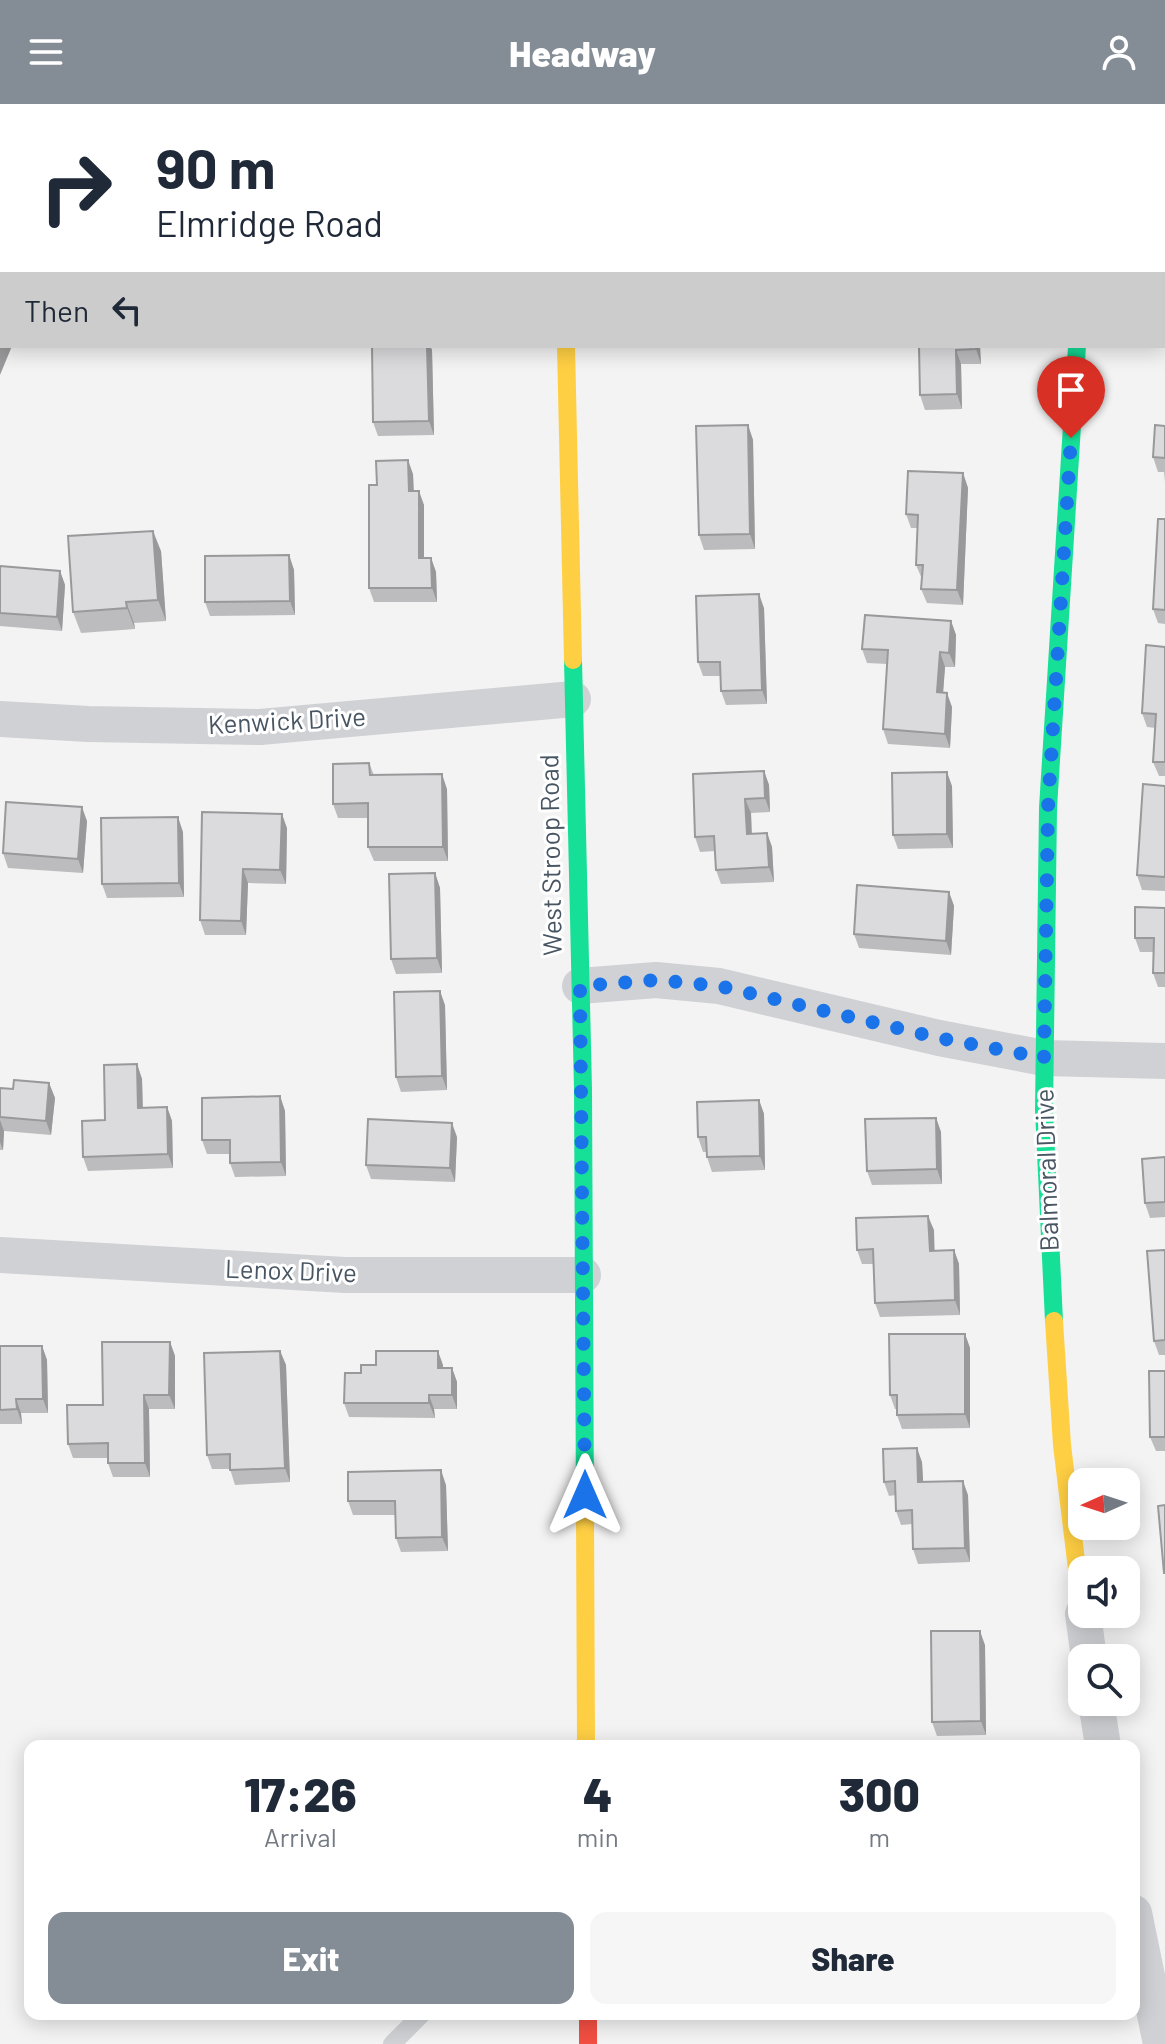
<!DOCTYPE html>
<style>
:root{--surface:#fff;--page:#f6f6f7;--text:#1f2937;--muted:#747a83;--accent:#848c95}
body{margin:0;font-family:Barlow,sans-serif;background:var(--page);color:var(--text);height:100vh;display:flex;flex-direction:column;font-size:30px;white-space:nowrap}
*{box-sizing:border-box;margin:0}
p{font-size:26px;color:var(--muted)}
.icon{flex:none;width:44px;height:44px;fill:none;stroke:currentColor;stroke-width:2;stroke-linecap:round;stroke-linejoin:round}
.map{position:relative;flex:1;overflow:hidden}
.side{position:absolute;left:24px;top:1636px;width:1116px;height:280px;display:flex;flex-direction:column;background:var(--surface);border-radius:16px;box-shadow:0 4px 20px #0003}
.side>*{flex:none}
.guide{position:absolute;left:0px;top:0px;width:1166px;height:244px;box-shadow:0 4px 20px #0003;background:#fff;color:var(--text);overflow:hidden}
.needle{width:52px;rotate:267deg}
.controls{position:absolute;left:1068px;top:1364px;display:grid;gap:16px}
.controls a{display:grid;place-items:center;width:72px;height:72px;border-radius:16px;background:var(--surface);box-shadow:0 4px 20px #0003;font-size:40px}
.pin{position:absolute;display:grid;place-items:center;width:68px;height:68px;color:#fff;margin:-82px -34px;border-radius:50% 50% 50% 0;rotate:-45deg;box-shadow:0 0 8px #0007}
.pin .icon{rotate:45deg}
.me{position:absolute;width:88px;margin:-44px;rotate:0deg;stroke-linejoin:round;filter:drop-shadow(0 0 6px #0008)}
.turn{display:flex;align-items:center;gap:28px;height:168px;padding:0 24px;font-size:36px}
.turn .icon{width:104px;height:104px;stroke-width:2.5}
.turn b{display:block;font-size:56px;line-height:68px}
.then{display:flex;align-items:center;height:76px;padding:0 24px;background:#0003;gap:16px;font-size:30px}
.eta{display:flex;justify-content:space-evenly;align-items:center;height:136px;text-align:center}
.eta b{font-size:48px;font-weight:800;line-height:56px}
.action{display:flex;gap:16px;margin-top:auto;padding:16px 24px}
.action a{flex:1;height:92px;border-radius:16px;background:var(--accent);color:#fff;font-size:32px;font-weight:800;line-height:92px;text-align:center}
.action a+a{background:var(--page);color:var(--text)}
header{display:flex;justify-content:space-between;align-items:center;height:104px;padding:0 24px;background:var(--accent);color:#fff;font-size:36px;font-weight:800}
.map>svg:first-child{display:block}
</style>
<header><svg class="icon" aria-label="menu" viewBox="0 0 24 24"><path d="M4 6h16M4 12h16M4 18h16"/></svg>Headway<svg class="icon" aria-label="person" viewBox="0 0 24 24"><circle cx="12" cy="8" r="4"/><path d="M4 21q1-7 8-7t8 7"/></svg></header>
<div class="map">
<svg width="1165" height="1940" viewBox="0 0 1165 1940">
<rect width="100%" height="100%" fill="#f4f3f3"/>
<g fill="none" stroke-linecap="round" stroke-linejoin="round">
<path stroke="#cfd1d4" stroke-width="18" d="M 392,1940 L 422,1910"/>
<path stroke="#cfd1d4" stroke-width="36" d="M 1085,0 L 1085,2
M 0,615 L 88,620 L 260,623 L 573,595
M 580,882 L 656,876 L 719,882 L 939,934 L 1044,954 L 1165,957
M 0,1151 L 345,1171 L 583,1171
M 1083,1510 L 1089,1554
M 1096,1598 L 1103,1642
M 1134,1809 L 1161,1940"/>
<path stroke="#16e098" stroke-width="18" d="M 562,0 L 562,2
M 573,556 L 583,985 L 585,1407
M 1054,1217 L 1044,1006 L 1048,704 L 1077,242"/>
<path stroke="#ffcf43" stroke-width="18" d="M 566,242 L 573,556
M 1054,1217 L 1062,1341 L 1082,1506
M 585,1407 L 586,1642"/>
<path stroke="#f24e42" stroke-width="18" d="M 588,1910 L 588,1940"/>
</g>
<path fill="#bcbcbe" d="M 226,0 L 251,0 L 250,2 L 229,2 Z
M 929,0 L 975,0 L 964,2 L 930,2 Z
M 2,134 L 2,178 L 0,177 L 0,138 Z
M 372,242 L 430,242 L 432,246 L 434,331 L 378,332 L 373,318 Z
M 719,242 L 754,242 L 754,243 L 720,244 Z
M 919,242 L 980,242 L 981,260 L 961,260 L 962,305 L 925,306 L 920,291 Z
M 748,321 L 753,336 L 755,445 L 704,446 L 699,431 Z
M 1165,322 L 1165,378 L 1164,368 L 1158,368 L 1153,353 Z
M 963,369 L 968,384 L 963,501 L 927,499 L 921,485 L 922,475 L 916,461 L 918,424 L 911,424 L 906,410 Z
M 413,370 L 414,387 L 424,401 L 424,454 L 431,454 L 436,468 L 437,498 L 374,498 L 369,484 L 377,381 Z
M 1165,415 L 1165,520 L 1158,519 L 1153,505 Z
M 161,447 L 166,517 L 134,519 L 135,525 L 81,529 L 73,508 Z
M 289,451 L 294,466 L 295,511 L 210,512 L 205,498 Z
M 0,462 L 60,467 L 65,481 L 62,527 L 0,522 Z
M 764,504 L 767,600 L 726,601 L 721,587 L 720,572 L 703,572 L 698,558 Z
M 951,517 L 956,531 L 955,563 L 945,563 L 943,589 L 952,603 L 950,644 L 888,640 L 883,625 L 887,560 L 867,559 L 862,545 Z
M 1165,543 L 1165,672 L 1159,672 L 1153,658 L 1156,624 L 1147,623 L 1142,609 Z
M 369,659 L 374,671 L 447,685 L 448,757 L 374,757 L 368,743 L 368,714 L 338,714 L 333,700 Z
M 764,667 L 769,681 L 770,708 L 751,709 L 752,730 L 767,729 L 772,743 L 774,778 L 721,780 L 716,766 L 715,747 L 700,748 L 695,733 Z
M 952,682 L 953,744 L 898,745 L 893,731 Z
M 1165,682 L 1165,787 L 1142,786 L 1137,771 Z
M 202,708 L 287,724 L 286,780 L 248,779 L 246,831 L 205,831 L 200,816 Z
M 87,717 L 83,769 L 8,764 L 3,749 Z
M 183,728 L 184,793 L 107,794 L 102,780 Z
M 435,769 L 440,784 L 442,869 L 396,870 L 391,855 Z
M 949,788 L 954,802 L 951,851 L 859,844 L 854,830 Z
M 1165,804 L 1165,883 L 1158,883 L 1153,869 L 1154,848 L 1140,848 L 1135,834 Z
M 445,901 L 447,986 L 401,988 L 396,973 Z
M 137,960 L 142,975 L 143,1004 L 167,1003 L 172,1017 L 173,1064 L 88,1067 L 83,1053 Z
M 49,979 L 55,994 L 51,1031 L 4,1027 L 3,1046 L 0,1046 L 0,984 L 13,985 Z
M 280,992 L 285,1007 L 286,1072 L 235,1073 L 230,1059 L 230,1050 L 207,1050 L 202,1036 Z
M 759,996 L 764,1010 L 765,1066 L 712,1068 L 707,1053 L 707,1048 L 703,1048 L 698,1033 Z
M 936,1014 L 941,1028 L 942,1080 L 872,1081 L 867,1067 Z
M 457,1033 L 455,1078 L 371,1075 L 366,1061 Z
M 1165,1053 L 1165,1113 L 1150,1114 L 1145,1099 Z
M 934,1126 L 934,1147 L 954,1146 L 959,1160 L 960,1211 L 880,1213 L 875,1199 L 874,1160 L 862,1160 L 857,1146 Z
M 1165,1146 L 1165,1251 L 1159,1251 L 1154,1237 Z
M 965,1230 L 970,1244 L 970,1324 L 902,1325 L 897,1311 L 897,1305 L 895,1305 L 890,1291 Z
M 170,1238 L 175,1252 L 175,1305 L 149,1305 L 150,1373 L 113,1373 L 108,1359 L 108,1354 L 73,1354 L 68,1340 L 103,1301 Z
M 0,1242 L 42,1242 L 47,1256 L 48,1309 L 21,1309 L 22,1320 L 0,1320 Z
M 280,1247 L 286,1261 L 290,1378 L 235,1381 L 230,1365 L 212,1365 L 207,1351 Z
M 443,1261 L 443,1264 L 452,1264 L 457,1278 L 457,1305 L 434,1305 L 435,1314 L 349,1313 L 344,1299 L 361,1269 Z
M 1165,1267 L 1165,1347 L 1156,1347 L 1150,1333 Z
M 922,1358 L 923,1378 L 968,1391 L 970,1458 L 918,1460 L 913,1445 L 912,1420 L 901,1421 L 896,1407 L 896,1391 L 889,1392 L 884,1378 Z
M 446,1381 L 448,1447 L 401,1448 L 396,1434 L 395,1411 L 353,1411 L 348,1397 Z
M 985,1541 L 986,1631 L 937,1632 L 932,1618 Z"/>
<path fill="#99999b" d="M 2,228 L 2,242 L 12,242 L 0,271 L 0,233 Z
M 427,242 L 430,242 L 432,246 L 434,331 L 429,317 Z
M 976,242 L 980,242 L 981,260 L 976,245 Z
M 956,246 L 961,260 L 962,305 L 957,290 Z
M 748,321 L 753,336 L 755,445 L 750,430 Z
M 408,356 L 413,370 L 414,401 L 409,387 Z
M 963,369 L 968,384 L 963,501 L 957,486 Z
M 419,387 L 424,401 L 424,468 L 419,454 Z
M 153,427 L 161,447 L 166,517 L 158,496 Z
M 289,451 L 294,466 L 295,511 L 290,497 Z
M 431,454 L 436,468 L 437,498 L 432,484 Z
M 60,467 L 65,481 L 62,527 L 57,513 Z
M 759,490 L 764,504 L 767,600 L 762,586 Z
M 126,498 L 134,519 L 135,525 L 127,504 Z
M 951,517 L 956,531 L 955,563 L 949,549 Z
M 940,548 L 945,563 L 942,603 L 937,588 Z
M 947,589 L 952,603 L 950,644 L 945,630 Z
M 764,667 L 769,681 L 770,708 L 765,694 Z
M 947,668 L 952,682 L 953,744 L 947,730 Z
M 442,670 L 447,685 L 448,757 L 443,743 Z
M 745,695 L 751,709 L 752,744 L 747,730 Z
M 82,703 L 87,717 L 83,769 L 78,755 Z
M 282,710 L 287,724 L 286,780 L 280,766 Z
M 178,713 L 183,728 L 184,793 L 179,779 Z
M 767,729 L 772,743 L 774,778 L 769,763 Z
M 243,765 L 248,779 L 246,831 L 241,817 Z
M 435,769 L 440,784 L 442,869 L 437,854 Z
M 949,788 L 954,802 L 951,851 L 946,837 Z
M 440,887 L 445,901 L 447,986 L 442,972 Z
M 137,960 L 142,975 L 143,1018 L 138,1004 Z
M 49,979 L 55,994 L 51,1031 L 46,1017 Z
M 280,992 L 285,1007 L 286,1072 L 281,1058 Z
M 759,996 L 764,1010 L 765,1066 L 760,1052 Z
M 167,1003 L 172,1017 L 173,1064 L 168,1050 Z
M 936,1014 L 941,1028 L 942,1080 L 937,1065 Z
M 0,1016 L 4,1027 L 3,1046 L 0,1038 Z
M 452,1019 L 457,1033 L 455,1078 L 450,1064 Z
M 928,1112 L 934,1126 L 935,1161 L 930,1147 Z
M 954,1146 L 959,1160 L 960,1211 L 955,1196 Z
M 965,1230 L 970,1244 L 970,1324 L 965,1310 Z
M 170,1238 L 175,1252 L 175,1305 L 169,1291 Z
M 42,1242 L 47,1256 L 48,1309 L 43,1295 Z
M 280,1247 L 286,1261 L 290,1378 L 285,1364 Z
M 438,1247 L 443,1261 L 443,1278 L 438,1264 Z
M 452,1264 L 457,1278 L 457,1305 L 452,1291 Z
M 144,1291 L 149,1305 L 150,1373 L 145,1359 Z
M 429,1291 L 434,1305 L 435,1314 L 429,1299 Z
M 16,1295 L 21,1309 L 22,1320 L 17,1305 Z
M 917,1344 L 922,1358 L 924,1393 L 918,1378 Z
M 441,1366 L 446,1381 L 448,1447 L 442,1433 Z
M 963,1377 L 968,1391 L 970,1458 L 965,1444 Z
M 980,1527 L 985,1541 L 986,1631 L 981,1617 Z"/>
<path fill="#dbdbdd" stroke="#99999b" stroke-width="2" d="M 117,0 L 179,0 L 181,2 L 116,2 Z
M 320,0 L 418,0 L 418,2 L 320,2 Z
M 2,134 L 2,162 L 0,161 L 0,138 Z
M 0,186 L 2,186 L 2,228 L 0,233 Z
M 372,242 L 427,242 L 429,317 L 373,318 Z
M 919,242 L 976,242 L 976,245 L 956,246 L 957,290 L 920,291 Z
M 748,321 L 750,430 L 699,431 L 696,322 Z
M 1155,321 L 1165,322 L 1165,354 L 1153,353 Z
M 408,356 L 409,387 L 419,387 L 419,454 L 431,454 L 432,484 L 369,484 L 369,381 L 377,381 L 376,357 Z
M 908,367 L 963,369 L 957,486 L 921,485 L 923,461 L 916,461 L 918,411 L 906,410 Z
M 1158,415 L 1165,415 L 1165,506 L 1153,505 Z
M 153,427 L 158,496 L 126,498 L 127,504 L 73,508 L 68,432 Z
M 289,451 L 290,497 L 205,498 L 205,452 Z
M 0,462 L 60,467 L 57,513 L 0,509 Z
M 759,490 L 762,586 L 721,587 L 720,558 L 698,558 L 696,492 Z
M 865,511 L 951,517 L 949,549 L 940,548 L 937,588 L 947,589 L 945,630 L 883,625 L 888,546 L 862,545 Z
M 1146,541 L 1165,543 L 1165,658 L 1153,658 L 1156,610 L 1142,609 Z
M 369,659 L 370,671 L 442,670 L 443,743 L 368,743 L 368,699 L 333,700 L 333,660 Z
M 764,667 L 765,694 L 745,695 L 747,730 L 767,729 L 769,763 L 716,766 L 714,732 L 695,733 L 693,670 Z
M 947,668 L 947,730 L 893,731 L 892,669 Z
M 1143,680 L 1165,682 L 1165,773 L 1137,771 Z
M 6,698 L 82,703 L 78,755 L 3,749 Z
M 202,708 L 282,710 L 280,766 L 243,765 L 241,817 L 200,816 Z
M 178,713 L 179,779 L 102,780 L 101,714 Z
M 435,769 L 437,854 L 391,855 L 389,770 Z
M 857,781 L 949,788 L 946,837 L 854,830 Z
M 1135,803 L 1165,804 L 1165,869 L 1153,869 L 1154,834 L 1135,834 Z
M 440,887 L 442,972 L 396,973 L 394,888 Z
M 137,960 L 138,1004 L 167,1003 L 168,1050 L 83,1053 L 82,1017 L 105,1016 L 104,961 Z
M 14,976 L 49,979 L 46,1017 L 0,1013 L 0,984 L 13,985 Z
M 280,992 L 281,1058 L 230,1059 L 230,1036 L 202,1036 L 202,994 Z
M 759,996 L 760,1052 L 707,1053 L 706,1033 L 698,1033 L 697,998 Z
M 936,1014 L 937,1065 L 867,1067 L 865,1015 Z
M 368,1015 L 452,1019 L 450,1064 L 366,1061 Z
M 1165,1053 L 1165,1098 L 1145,1099 L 1142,1055 Z
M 928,1112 L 930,1147 L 954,1146 L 955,1196 L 875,1199 L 873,1145 L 857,1146 L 856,1114 Z
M 1165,1146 L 1165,1236 L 1154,1237 L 1147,1147 Z
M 889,1230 L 965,1230 L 965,1310 L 897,1311 L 897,1291 L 890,1291 Z
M 102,1238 L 170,1238 L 169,1291 L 144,1291 L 145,1359 L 108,1359 L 108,1339 L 68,1340 L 67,1301 L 103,1301 Z
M 0,1242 L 42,1242 L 43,1295 L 16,1295 L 17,1305 L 0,1306 Z
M 280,1247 L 285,1364 L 230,1366 L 230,1350 L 207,1351 L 204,1249 Z
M 376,1247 L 438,1247 L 438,1264 L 452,1264 L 452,1291 L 429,1291 L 429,1299 L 344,1299 L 345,1269 L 361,1269 L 361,1261 L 376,1261 Z
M 1149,1267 L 1165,1267 L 1165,1333 L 1150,1333 Z
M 917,1344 L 918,1378 L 963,1377 L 965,1444 L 913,1445 L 912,1406 L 896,1407 L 895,1377 L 884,1378 L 883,1345 Z
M 441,1366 L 442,1433 L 396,1434 L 395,1397 L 348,1397 L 348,1368 Z
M 1165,1401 L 1165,1469 L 1164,1469 L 1158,1402 Z
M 931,1527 L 980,1527 L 981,1617 L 932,1618 Z"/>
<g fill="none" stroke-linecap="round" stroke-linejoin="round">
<path stroke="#1a73e8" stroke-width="14" stroke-dasharray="0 25.2" d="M 585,1391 L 580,882 L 656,876 L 719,882 L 939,934 L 1044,954 L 1048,704 L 1071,334"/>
</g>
<g text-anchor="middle" stroke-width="6" stroke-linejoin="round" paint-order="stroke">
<g font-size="26" fill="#485562" stroke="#fff">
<text transform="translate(287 617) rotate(-3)" y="9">Kenwick Drive</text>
<text transform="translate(551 751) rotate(-91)" y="9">West Stroop Road</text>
<text transform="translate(1047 1066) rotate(-92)" y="9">Balmoral Drive</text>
<text transform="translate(291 1167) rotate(2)" y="9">Lenox Drive</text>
</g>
</g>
</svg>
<div class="controls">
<a><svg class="needle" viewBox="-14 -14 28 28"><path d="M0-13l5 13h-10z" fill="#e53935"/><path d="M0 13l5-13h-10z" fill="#747a83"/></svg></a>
<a><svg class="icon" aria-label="sound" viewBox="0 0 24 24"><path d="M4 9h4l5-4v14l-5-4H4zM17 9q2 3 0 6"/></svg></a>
<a><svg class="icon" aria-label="search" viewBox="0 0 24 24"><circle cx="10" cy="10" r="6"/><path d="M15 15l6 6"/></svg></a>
</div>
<div class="pin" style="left:1071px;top:334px;background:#d93025"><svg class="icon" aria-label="arrive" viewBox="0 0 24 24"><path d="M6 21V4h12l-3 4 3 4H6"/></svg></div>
<svg class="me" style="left:585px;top:1391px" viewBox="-20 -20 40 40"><path d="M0-17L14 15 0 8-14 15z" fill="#1a73e8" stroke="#fff" stroke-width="4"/></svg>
<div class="guide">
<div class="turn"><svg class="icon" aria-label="right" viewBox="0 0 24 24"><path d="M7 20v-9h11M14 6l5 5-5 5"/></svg><div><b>90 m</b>Elmridge Road</div></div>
<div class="then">Then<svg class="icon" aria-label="left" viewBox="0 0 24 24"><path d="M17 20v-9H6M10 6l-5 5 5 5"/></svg></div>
</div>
<section class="side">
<div class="eta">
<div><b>17:26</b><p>Arrival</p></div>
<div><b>4</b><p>min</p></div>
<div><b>300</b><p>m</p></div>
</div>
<div class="action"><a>Exit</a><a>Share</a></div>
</section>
</div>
